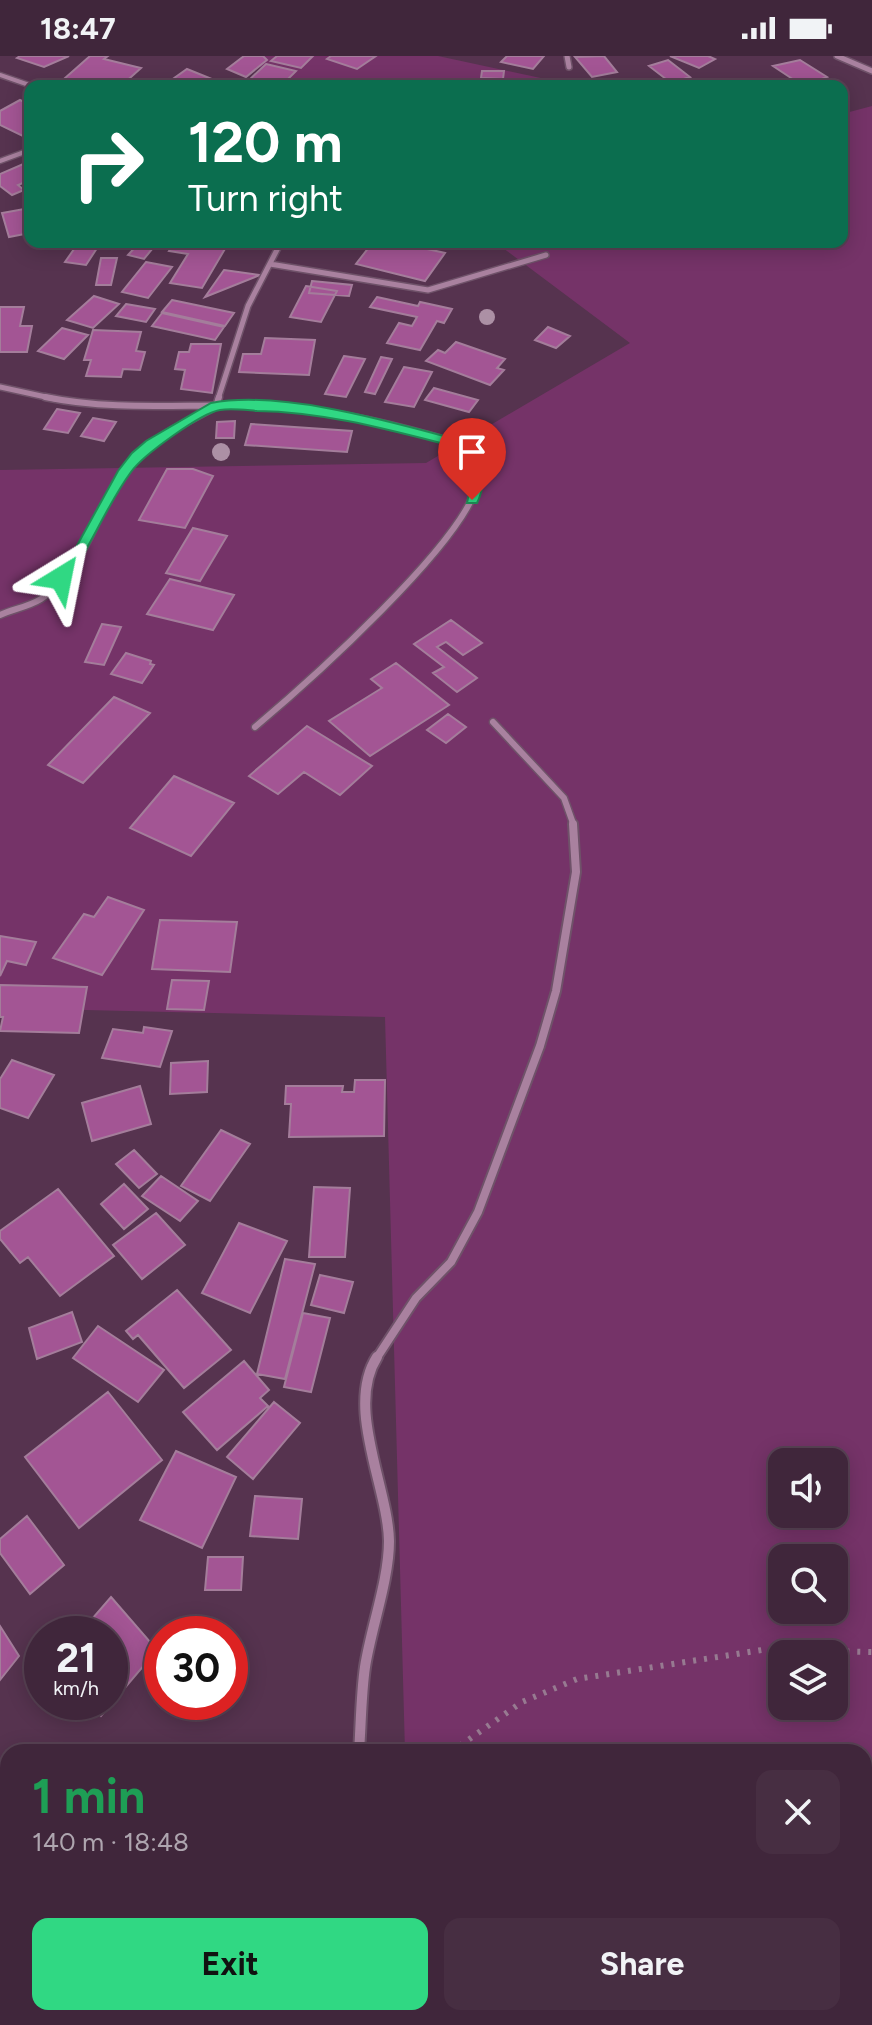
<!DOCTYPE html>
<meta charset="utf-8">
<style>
:root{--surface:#40263b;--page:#472e42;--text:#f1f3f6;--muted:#aea5af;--line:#594355;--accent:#30d883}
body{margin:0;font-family:Figtree,sans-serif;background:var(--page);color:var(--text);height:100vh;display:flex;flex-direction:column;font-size:30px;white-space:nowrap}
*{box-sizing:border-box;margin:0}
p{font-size:26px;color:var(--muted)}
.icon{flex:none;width:44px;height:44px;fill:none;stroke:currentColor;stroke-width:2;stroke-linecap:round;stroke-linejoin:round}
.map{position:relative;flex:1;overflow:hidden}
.panel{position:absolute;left:0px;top:1688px;width:872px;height:282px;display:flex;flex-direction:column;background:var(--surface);border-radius:24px 24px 0 0;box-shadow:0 4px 20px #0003,0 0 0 2px var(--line)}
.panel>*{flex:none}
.hud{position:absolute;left:24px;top:24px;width:824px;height:168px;border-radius:16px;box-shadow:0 4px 20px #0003,0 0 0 2px var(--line);background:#0b6e4f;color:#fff;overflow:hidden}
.fabs{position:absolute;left:768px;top:1392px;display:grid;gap:16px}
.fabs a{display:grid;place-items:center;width:80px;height:80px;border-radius:16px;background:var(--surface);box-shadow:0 4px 20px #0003,0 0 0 2px var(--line);font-size:40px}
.speed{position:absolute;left:24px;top:1560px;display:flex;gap:16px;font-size:40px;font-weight:700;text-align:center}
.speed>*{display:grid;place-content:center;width:104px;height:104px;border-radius:50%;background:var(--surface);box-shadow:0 4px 20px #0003,0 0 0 2px var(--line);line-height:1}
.speed small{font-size:20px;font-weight:400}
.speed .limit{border:12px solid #d22;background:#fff;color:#111}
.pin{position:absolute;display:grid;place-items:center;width:68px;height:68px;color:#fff;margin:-82px -34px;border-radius:50% 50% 50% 0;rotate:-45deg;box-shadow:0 0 8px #0007}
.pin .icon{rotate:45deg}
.me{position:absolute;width:88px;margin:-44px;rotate:35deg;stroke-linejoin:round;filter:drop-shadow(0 0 6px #0008)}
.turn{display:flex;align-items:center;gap:28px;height:168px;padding:0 32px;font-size:36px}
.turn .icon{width:104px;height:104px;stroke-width:2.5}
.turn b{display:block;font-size:56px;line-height:68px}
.round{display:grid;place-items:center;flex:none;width:84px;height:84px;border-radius:16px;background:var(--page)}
.headline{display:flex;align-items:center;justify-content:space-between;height:136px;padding:0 32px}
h1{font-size:48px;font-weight:700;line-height:60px;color:#1e9e55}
.primary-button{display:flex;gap:16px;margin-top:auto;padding:16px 32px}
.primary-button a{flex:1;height:92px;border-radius:16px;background:var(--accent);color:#111;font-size:32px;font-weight:700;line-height:92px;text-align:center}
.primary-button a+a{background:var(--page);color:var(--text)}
.status{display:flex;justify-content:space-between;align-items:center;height:56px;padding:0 40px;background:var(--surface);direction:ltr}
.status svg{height:22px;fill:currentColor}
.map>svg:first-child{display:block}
</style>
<div class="status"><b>18:47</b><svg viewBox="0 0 49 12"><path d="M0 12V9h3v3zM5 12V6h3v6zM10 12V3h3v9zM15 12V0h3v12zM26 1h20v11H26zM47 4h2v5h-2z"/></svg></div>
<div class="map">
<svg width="872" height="1969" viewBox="0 0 872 1969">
<rect width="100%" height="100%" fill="#56334f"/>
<path fill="#753368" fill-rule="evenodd" d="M 245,0 L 438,0 L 578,30 L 285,30 Z
M 872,50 L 872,1969 L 339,1969 L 341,1962 L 864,1962 L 864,1696 L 405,1696 L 385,961 L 0,952 L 0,414 L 426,407 L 630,287 L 495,186 L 842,186 L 842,58 ZM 782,1406 L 834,1406 L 834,1458 L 782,1458 ZM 782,1502 L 834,1502 L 834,1554 L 782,1554 ZM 782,1598 L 834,1598 L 834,1650 L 782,1650 Z"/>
<path fill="#a35594" stroke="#a47d9b" stroke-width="2" d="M 20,0 L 69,0 L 44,11 L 17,2 Z
M 90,0 L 108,0 L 104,3 L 141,12 L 121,30 L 56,30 Z
M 244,0 L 263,0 L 267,4 L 246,21 L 227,13 Z
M 277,0 L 313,0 L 301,12 L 271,5 Z
M 331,0 L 376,0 L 357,13 L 327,3 Z
M 507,0 L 544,0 L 533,13 L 501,6 Z
M 604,0 L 617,16 L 592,21 L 575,1 Z
M 670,0 L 708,0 L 715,3 L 699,12 Z
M 668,4 L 690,21 L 671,27 L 649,10 Z
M 800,4 L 827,21 L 803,30 L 773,10 Z
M 266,8 L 296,15 L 281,30 L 247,26 Z
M 187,13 L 229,30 L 163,30 Z
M 482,15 L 504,15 L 503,23 L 481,22 Z
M 20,44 L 30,49 L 27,82 L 0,69 L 0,55 Z
M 28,106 L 30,124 L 18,129 L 24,134 L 12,139 L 0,130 L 0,118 Z
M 30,152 L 30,177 L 9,181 L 2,157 Z
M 79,186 L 101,186 L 86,209 L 65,206 Z
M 140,186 L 154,186 L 157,187 L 144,203 L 128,199 Z
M 175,186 L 229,186 L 202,232 L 170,227 L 188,198 L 169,195 Z
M 373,186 L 396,186 L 445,197 L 425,225 L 356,208 Z
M 101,202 L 117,202 L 111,229 L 96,229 Z
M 146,206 L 172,211 L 148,242 L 122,236 Z
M 224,214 L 260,219 L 205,241 Z
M 312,225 L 352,229 L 349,240 L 309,237 Z
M 306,230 L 337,235 L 321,266 L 290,261 Z
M 94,240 L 119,248 L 93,272 L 67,264 Z
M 377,241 L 418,250 L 420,246 L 452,253 L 444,267 L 437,265 L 420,294 L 387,287 L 399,267 L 412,270 L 417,261 L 370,251 Z
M 172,244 L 234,257 L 225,270 L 162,256 Z
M 126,248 L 155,253 L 146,266 L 116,260 Z
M 0,251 L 24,251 L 20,270 L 32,270 L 27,296 L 0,296 Z
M 162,257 L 224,271 L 215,284 L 152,270 Z
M 548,271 L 570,280 L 556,292 L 535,284 Z
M 62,272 L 88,279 L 64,303 L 38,295 Z
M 93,274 L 141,276 L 136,295 L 145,296 L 140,314 L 123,313 L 121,321 L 86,320 L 91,304 L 84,304 Z
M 265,282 L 315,284 L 309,319 L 239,316 L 243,298 L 261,298 Z
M 456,286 L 505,303 L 497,312 L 504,314 L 490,329 L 426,305 L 438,294 L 445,297 Z
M 191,288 L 221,288 L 212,337 L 181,333 L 185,314 L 175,313 L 179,296 L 189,296 Z
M 344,300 L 365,303 L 346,341 L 325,338 Z
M 381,301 L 392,303 L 375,338 L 365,336 Z
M 404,311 L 432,316 L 414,351 L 385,346 Z
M 434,332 L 478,344 L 469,356 L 425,344 Z
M 57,353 L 80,357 L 68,377 L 44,373 Z
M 93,362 L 116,366 L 104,385 L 81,380 Z
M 235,365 L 234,382 L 216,382 L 217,366 Z
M 251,368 L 352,375 L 347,396 L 245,389 Z
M 167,413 L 193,413 L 213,420 L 185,472 L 139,464 Z
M 193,472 L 227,480 L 200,525 L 166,517 Z
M 170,523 L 234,539 L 213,574 L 147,558 Z
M 451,564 L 482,587 L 463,599 L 446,586 L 437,591 L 477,622 L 457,636 L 433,617 L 444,611 L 414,588 Z
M 102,568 L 121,571 L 104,609 L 85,606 Z
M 126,597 L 151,605 L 150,608 L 154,609 L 142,627 L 111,618 Z
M 396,607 L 449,649 L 370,700 L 329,665 L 382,632 L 371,623 Z
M 114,641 L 150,657 L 83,727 L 48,709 Z
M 448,658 L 466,671 L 446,687 L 427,674 Z
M 307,670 L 372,710 L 340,739 L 304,716 L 278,738 L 249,720 Z
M 174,720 L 234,747 L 191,800 L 130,772 Z
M 108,841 L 144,854 L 102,919 L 53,902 L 84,858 L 94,861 Z
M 160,864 L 237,866 L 230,916 L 152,913 Z
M 0,880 L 36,886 L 26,909 L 7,905 L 0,920 Z
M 172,924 L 209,925 L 204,954 L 167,953 Z
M 0,929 L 87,931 L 79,977 L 0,975 L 3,961 L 0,961 Z
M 144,971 L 172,975 L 160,1011 L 102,1002 L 113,973 L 143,977 Z
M 12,1004 L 54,1019 L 28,1062 L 0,1052 L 0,1023 Z
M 208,1005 L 207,1036 L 170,1038 L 171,1007 Z
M 355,1024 L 385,1024 L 384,1080 L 289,1081 L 291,1048 L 285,1048 L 286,1030 L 343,1030 L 342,1036 L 354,1036 Z
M 140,1030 L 151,1068 L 92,1085 L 82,1047 Z
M 221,1074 L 250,1088 L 210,1145 L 181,1130 Z
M 134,1094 L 157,1118 L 139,1132 L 116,1108 Z
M 161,1120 L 198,1145 L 180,1165 L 142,1140 Z
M 124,1128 L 148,1153 L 124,1173 L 101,1148 Z
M 314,1131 L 350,1132 L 345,1201 L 309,1201 Z
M 58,1133 L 114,1200 L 60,1240 L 28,1201 L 20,1207 L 0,1183 L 0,1175 Z
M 156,1157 L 185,1189 L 142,1223 L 113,1189 Z
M 239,1167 L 287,1185 L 250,1257 L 202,1237 Z
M 285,1203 L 315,1208 L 285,1323 L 257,1318 Z
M 320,1219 L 353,1226 L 344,1257 L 311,1249 Z
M 177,1234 L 231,1294 L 184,1332 L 138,1279 L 133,1283 L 126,1275 Z
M 72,1256 L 82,1286 L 37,1303 L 29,1272 Z
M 303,1257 L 330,1262 L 311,1336 L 284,1331 Z
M 98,1270 L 164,1314 L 138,1346 L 73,1302 Z
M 244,1305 L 269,1334 L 260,1342 L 268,1350 L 217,1394 L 183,1356 Z
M 108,1336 L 162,1404 L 79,1472 L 25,1401 Z
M 274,1346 L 300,1367 L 253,1423 L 227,1401 Z
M 176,1395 L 236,1421 L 202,1492 L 140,1464 Z
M 255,1440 L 302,1443 L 298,1483 L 250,1480 Z
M 27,1460 L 64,1509 L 30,1538 L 0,1497 L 0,1483 Z
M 208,1501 L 243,1501 L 241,1534 L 205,1534 Z
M 111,1541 L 157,1594 L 101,1660 L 90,1646 L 110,1646 L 110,1578 L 79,1578 Z
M 0,1570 L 19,1600 L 0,1624 Z
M 35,1962 L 103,1962 L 95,1969 L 38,1969 Z"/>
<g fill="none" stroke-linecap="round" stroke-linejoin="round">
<g stroke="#6f5269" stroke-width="7">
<path id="service" d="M 0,19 L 32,30
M 0,105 L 30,94"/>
</g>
<g stroke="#6f5269" stroke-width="8">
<path id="minor-far3" d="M 567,0 L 569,11
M 837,0 L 872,15
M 270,208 L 428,234 L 546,199
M 0,331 L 55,343
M 218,343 L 248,250 L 281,186"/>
</g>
<g stroke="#6f5269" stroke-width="9">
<path id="minor-far2" d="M 45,341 C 118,356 189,347 263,350 C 332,353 400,370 466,390 L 478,425 C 468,484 305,629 255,671
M 0,559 C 13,553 28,551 41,543 C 90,512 96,445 133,404 C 155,380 188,366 216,350 L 219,341
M 493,666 L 564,742 L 574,770"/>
</g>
<g stroke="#6f5269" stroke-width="12">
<path id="minor-far1" d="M 376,1303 L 416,1242 L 451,1206 L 478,1156 L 540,990 L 556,935 L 576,816 L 573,768"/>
</g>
<g stroke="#6f5269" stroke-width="14">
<path id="minor" d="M 359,1696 C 361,1668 361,1639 365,1611 C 371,1572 389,1524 389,1485 C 388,1431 345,1351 377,1301
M 289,1969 L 292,1962"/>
</g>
<path stroke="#977a91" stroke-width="6" stroke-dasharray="3 8" stroke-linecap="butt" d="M 451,1696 L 522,1646 L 577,1623 L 762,1594 L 872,1596"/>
<use href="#service" stroke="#a9819f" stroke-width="4"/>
<use href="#minor-far3" stroke="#a9819f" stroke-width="5"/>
<use href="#minor-far2" stroke="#a9819f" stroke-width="6"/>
<use href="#minor-far1" stroke="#a9819f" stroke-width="8"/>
<use href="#minor" stroke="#a9819f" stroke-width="10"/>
</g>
<g fill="#ac90a5">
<circle cx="487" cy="261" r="8"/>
<circle cx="221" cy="396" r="9"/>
</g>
<path fill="#30d883" stroke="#1f8c55" stroke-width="2" d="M 211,347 C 283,333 399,368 470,387 C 483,408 488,424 477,447 L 467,447 L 471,427 L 469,409 L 460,392 C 393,375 327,356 257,355 C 245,354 232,352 220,354 C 201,357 143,399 131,416 C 106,450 91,491 66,526 L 56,526 L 54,522 L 74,495 L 118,415 L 132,397 L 146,385 Z"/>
</svg>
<div class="fabs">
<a><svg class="icon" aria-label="sound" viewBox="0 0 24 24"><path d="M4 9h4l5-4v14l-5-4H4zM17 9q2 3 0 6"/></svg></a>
<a><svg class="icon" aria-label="search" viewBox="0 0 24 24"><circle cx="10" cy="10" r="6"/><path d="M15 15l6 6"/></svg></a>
<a><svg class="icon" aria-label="layers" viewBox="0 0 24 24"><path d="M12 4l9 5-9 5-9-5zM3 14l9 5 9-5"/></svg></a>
</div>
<div class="speed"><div>21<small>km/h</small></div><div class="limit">30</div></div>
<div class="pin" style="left:472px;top:444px;background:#d93025"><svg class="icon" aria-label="arrive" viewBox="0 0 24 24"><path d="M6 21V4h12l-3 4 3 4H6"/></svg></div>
<svg class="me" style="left:61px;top:522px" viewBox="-20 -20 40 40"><path d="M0-17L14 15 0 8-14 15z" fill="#30d883" stroke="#fff" stroke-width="4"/></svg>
<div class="hud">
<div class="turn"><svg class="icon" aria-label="right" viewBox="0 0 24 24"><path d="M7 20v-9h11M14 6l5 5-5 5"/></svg><div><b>120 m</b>Turn right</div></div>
</div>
<section class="panel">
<div class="headline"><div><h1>1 min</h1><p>140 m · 18:48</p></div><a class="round"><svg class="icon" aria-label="close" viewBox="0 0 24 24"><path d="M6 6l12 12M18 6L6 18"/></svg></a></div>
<div class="primary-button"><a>Exit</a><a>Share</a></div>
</section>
</div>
